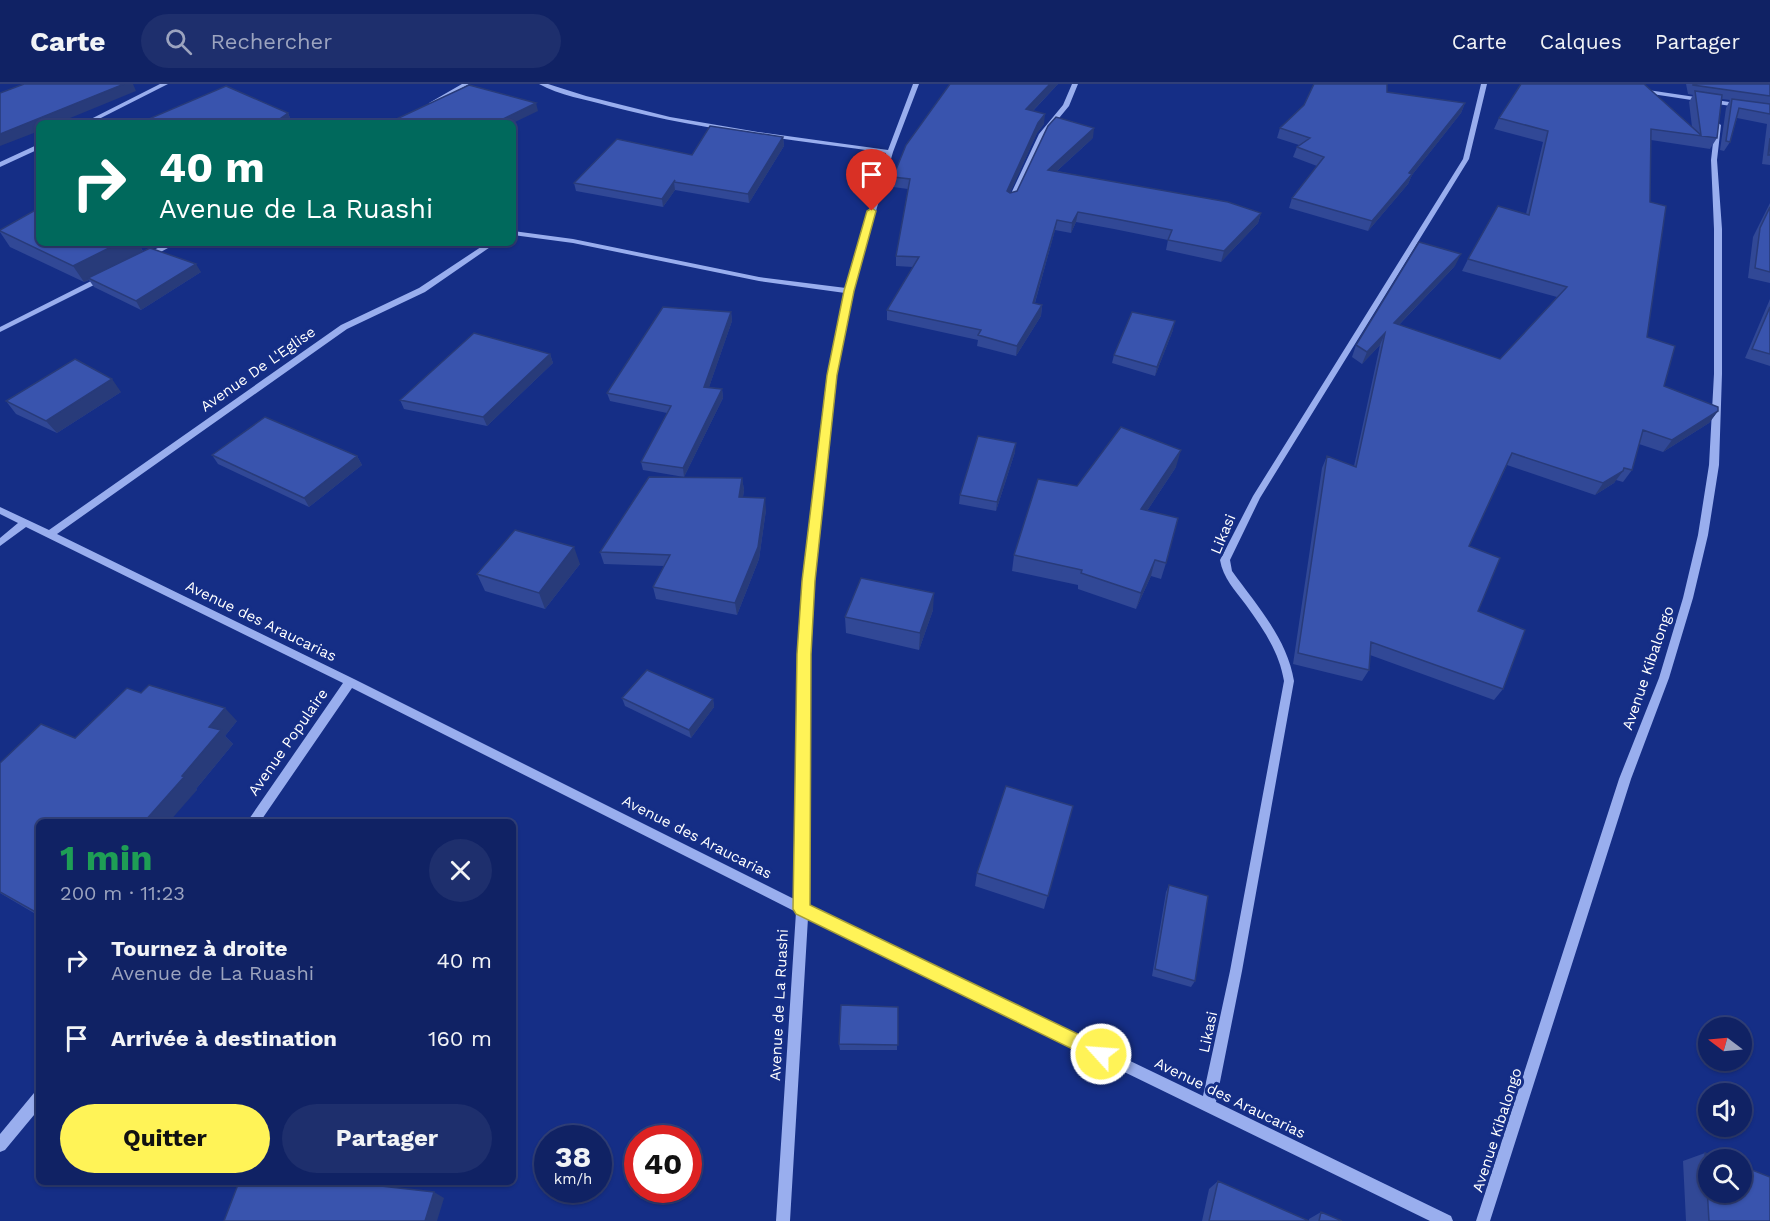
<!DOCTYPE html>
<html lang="fr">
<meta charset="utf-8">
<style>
:root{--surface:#102264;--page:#1e2f6d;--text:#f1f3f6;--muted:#9ca4bf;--line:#303f78;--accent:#fff357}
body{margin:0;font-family:"Work Sans",sans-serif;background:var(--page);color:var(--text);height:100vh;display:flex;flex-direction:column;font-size:22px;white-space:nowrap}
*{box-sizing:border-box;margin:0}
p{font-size:20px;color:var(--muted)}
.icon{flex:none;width:33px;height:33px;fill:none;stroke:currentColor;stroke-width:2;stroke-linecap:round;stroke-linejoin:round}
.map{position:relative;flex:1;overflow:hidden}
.sheet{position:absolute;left:36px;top:735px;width:480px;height:366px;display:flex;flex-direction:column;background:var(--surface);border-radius:9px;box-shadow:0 2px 4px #0004,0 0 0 2px var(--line)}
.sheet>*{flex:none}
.hud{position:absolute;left:36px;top:36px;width:480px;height:126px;border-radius:9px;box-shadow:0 2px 4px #0004,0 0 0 2px var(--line);background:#00695c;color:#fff;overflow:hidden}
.needle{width:39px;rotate:286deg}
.buttons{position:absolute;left:1698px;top:933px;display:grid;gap:12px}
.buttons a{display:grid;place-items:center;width:54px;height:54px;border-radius:50%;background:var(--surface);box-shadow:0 2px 4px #0004,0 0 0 2px var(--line);font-size:30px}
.speed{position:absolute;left:534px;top:1041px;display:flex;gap:12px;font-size:30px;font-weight:700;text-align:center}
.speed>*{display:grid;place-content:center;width:78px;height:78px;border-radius:50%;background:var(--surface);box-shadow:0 2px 4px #0004,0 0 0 2px var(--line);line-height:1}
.speed small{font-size:15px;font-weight:400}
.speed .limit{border:9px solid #d22;background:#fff;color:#111}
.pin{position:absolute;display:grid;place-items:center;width:51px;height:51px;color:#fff;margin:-62px -26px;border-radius:50% 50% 50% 0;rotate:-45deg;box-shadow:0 0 6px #0007}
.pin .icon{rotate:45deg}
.me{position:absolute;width:66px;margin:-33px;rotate:296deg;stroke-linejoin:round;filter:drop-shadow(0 0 4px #0008)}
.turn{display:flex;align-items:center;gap:21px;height:126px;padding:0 24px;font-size:27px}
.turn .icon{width:78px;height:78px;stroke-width:2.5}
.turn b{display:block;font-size:42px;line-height:51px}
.round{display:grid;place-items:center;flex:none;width:63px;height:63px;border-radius:32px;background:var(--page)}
.overview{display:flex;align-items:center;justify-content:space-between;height:102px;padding:0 24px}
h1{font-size:36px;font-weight:700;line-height:45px;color:#1e9e55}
.action{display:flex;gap:12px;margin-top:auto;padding:12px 24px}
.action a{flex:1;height:69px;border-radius:36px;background:var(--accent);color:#111;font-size:24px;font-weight:700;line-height:69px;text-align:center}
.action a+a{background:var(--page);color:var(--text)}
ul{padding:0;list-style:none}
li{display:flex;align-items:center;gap:18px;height:78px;padding:0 24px}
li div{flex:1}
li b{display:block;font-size:22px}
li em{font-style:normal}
header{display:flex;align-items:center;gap:36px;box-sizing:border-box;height:84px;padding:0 30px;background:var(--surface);border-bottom:2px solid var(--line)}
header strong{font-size:28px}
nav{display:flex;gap:33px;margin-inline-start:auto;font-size:21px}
.search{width:420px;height:54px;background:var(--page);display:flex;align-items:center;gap:15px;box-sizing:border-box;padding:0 21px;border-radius:33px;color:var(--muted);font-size:22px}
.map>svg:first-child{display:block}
</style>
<header>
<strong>Carte</strong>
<div class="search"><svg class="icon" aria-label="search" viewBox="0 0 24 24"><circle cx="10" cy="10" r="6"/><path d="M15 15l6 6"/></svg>Rechercher</div>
<nav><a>Carte</a><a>Calques</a><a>Partager</a></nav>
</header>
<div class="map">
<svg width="1770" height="1137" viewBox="0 0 1770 1137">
<rect width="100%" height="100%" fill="#152e86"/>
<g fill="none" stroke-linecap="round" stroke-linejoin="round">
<path fill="#99aeee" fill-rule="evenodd" d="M 160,0 L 168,0 L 91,39 L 83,39 Z
M 462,0 L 469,0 L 434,20 L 429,19 Z
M 539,0 L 548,0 L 586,12 L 670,33 L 758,48 L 888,66 L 913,0 L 919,0 L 893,68 L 876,127 L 853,207 L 836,291 L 813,497 L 809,570 L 808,822 L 1203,1012 L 1230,887 L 1284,597 C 1279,567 1263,545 1246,521 C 1235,506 1223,494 1220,476 L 1253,412 L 1463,75 L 1481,0 L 1487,0 L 1469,75 L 1260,414 L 1230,476 L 1232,487 C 1257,522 1287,554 1294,597 L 1242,887 L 1216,1018 L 1451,1132 L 1453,1137 L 1430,1137 L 808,834 L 790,1137 L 776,1137 L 796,828 L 352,604 L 260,738 L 247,738 L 343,599 L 26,443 L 0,462 L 0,454 L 18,439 L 0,430 L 0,423 L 49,446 L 341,241 L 419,204 L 487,159 L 496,159 L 425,208 L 347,245 L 57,450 L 354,595 L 796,816 L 799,570 L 803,497 L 828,291 L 845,209 L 759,197 L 573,159 L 513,151 L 513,147 L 573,155 L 759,193 L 846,204 L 886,69 C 794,56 700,46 609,22 C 588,16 558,11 539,0 Z
M 1072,0 L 1078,0 L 1069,22 L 1045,51 L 1014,116 L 1009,117 L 1008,116 L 1039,50 L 1063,21 Z
M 1641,5 L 1770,24 L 1770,28 L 1639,8 L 1638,7 Z
M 1718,39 L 1721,41 L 1717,76 L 1722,145 L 1722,290 L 1719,381 L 1708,451 L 1693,514 L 1669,594 L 1631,695 L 1490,1137 L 1476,1137 L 1619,695 L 1659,594 L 1683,514 L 1698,451 L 1709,381 L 1714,290 L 1714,145 L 1711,76 L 1715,41 Z
M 39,60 L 39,65 L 0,83 L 0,78 Z
M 167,159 L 177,159 L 148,175 L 141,173 Z
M 101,192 L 108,194 L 0,248 L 0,243 Z
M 39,1007 L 39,1025 L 5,1066 L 0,1068 L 0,1050 L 34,1009 Z"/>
</g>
<path fill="#314896" d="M 950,0 L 1058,0 L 1033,27 L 1044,40 L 1037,49 L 1010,109 L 1017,107 L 1093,54 L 1057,87 L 1261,129 L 1258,139 L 1221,178 L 1166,166 L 1168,156 L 1114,145 L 1076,138 L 1071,149 L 1055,146 L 1035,219 L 1042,221 L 1041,232 L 1016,272 L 977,262 L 978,256 L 887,236 L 887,226 L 913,183 L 896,182 L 896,172 L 908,105 L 893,103 L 893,93 Z
M 1686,0 L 1770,0 L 1770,81 L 1762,80 L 1767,40 L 1737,34 L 1730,58 L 1724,67 L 1720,66 L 1726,24 L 1730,16 L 1722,15 L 1717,54 L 1710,65 L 1651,56 L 1647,253 L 1664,302 L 1718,327 L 1709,339 L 1663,368 L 1639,360 L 1632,386 L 1623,398 L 1616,396 L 1614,399 L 1595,411 L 1507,381 L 1469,462 L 1478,527 L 1503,605 L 1494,616 L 1370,571 L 1369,586 L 1362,597 L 1293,580 L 1322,384 L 1327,372 L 1354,382 L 1380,261 L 1362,280 L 1352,273 L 1356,261 L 1455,182 L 1399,241 L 1500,275 L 1557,213 L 1462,187 L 1468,175 L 1526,130 L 1543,58 L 1494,45 L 1499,34 L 1692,43 L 1689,18 L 1693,11 L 1688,10 Z
M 1387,8 L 1465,19 L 1461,29 L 1412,91 L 1408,100 L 1368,147 L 1289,124 L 1292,114 L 1317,82 L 1293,73 L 1297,63 L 1299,61 L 1277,54 L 1280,44 Z
M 288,29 L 292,39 L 154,39 L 151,34 Z
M 783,53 L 784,62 L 749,119 L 675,106 L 663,123 L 576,107 L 574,99 L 692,71 Z
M 1770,119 L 1770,199 L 1748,194 L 1753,153 Z
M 0,146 L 39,159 L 138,159 L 143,167 L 201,188 L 141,226 L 94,203 L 89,196 L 84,198 L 10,163 L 0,148 Z
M 1770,215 L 1770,282 L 1745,274 Z
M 731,228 L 732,237 L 709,303 L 722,305 L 723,314 L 684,393 L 643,386 L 641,378 L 667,329 L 610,317 L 607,309 Z
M 1173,246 L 1155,292 L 1112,279 L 1114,271 Z
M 550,270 L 553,279 L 487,342 L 404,325 L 400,316 Z
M 121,308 L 57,349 L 16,330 L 6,317 Z
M 1015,368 L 996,427 L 959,420 L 960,411 Z
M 212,371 L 357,372 L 362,381 L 309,423 L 218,380 Z
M 1176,383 L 1147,427 L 1166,479 L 1161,495 L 1151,492 L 1136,525 L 1078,505 L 1078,501 L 1012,487 L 1014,471 L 1077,402 Z
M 742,394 L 744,406 L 743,413 L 766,426 L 759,475 L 737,531 L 656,515 L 653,503 L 664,482 L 604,480 L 600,468 Z
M 580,480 L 545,525 L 485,507 L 477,490 Z
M 933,526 L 919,566 L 846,549 L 845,533 Z
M 622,614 L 713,615 L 714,623 L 691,654 L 625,622 Z
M 237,637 L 225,652 L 233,660 L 196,705 L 197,706 L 39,738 L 39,832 L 0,809 L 0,679 L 75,654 Z
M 1073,722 L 1044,825 L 975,802 L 977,789 Z
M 1169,801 L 1195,897 L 1191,903 L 1152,892 L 1166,808 Z
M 898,923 L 897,966 L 840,966 L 839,960 Z
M 1705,1069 L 1770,1137 L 1686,1137 L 1683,1077 Z
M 1218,1097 L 1309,1137 L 1309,1135 L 1321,1128 L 1342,1137 L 1202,1137 L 1209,1105 Z"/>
<path fill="#283b7a" d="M 124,0 L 133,0 L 136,7 L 58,39 L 39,39 L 39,47 L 0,62 L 0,50 Z
M 1050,0 L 1058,0 L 1025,35 L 1026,25 Z
M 536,19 L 538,27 L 513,39 L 495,39 Z
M 1465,19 L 1461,29 L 1412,91 L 1408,100 L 1368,147 L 1372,137 Z
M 288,29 L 292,39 L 274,39 Z
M 1045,30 L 1044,40 L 1037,49 L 1006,118 L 1007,107 L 1038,39 Z
M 1094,44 L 1093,54 L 1047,96 L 1048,86 Z
M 783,53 L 784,62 L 749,119 L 748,110 Z
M 674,98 L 675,106 L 663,123 L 662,115 Z
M 1078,128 L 1076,138 L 1071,149 L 1072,139 Z
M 1261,129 L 1258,139 L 1221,178 L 1224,167 Z
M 1057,136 L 1055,146 L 1032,229 L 1033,219 Z
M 119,159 L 138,159 L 143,168 L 84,198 L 73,182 Z
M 1461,170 L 1455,182 L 1389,251 L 1394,239 Z
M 196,180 L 201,188 L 141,226 L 136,217 Z
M 1042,221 L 1041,232 L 1016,272 L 1017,262 Z
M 731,228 L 732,237 L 706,312 L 704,303 Z
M 1175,237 L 1173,246 L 1155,292 L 1157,283 Z
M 1385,249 L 1380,261 L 1362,280 L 1367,268 Z
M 550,270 L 553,279 L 487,342 L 483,333 Z
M 112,295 L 121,308 L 57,349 L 46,337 Z
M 722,305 L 723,314 L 684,393 L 683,384 Z
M 1718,327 L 1709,339 L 1663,368 L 1672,356 Z
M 1016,359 L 1015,368 L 996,427 L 997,418 Z
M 1181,366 L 1176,383 L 1137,442 L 1141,425 Z
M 357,372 L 362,381 L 309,423 L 304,414 Z
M 1623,387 L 1614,399 L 1595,411 L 1603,399 Z
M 742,394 L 744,406 L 741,425 L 739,413 Z
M 765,414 L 766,426 L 759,475 L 737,531 L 735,519 Z
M 574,463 L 580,480 L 545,525 L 539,509 Z
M 1155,476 L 1151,492 L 1136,525 L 1141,509 Z
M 934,509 L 933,526 L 919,566 L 920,549 Z
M 713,615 L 714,623 L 691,654 L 689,646 Z
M 225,624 L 237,637 L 225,652 L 233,660 L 196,705 L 197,706 L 169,738 L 144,738 L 182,692 L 209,643 Z
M 373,1098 L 386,1098 L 382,1107 L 371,1101 Z
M 434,1108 L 444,1114 L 437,1137 L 425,1137 Z"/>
<path fill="#3954ae" stroke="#283b7a" stroke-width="1.5" d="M 24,0 L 124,0 L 0,50 L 0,9 Z
M 950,0 L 1050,0 L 1026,25 L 1045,30 L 1038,39 L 1007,107 L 1010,109 L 1017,107 L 1048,42 L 1056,33 L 1094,44 L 1048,86 L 1228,118 L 1261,129 L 1224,167 L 1168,156 L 1172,146 L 1116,135 L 1078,128 L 1072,139 L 1057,136 L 1033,219 L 1042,221 L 1017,262 L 978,251 L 981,246 L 887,226 L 919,173 L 896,172 L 910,95 L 893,93 L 906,61 Z
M 1314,0 L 1387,0 L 1387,8 L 1465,19 L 1409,89 L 1412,90 L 1372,137 L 1292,114 L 1324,73 L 1297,63 L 1310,54 L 1280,44 L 1304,21 Z
M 1521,0 L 1644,0 L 1701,51 L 1695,7 L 1722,11 L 1717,54 L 1651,45 L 1650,118 L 1666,122 L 1647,253 L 1675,262 L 1664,302 L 1718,323 L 1718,327 L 1672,356 L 1643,346 L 1632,386 L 1624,384 L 1623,387 L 1603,399 L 1512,369 L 1469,462 L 1500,474 L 1478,527 L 1525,546 L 1503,605 L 1371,558 L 1369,586 L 1298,569 L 1327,372 L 1356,383 L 1385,249 L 1367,268 L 1356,261 L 1419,158 L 1461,170 L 1394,239 L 1500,275 L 1567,203 L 1468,175 L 1498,122 L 1529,131 L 1548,47 L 1499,34 Z
M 1693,0 L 1770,0 L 1770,12 L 1693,1 Z
M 469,1 L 536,19 L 495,39 L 388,39 Z
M 226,2 L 288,29 L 274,39 L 170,39 L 151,34 Z
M 1732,15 L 1770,20 L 1770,30 L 1739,24 L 1730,58 L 1726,57 Z
M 710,42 L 783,53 L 748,110 L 674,98 L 675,96 L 662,115 L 574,99 L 617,55 L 692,71 Z
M 1770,54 L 1770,71 L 1768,71 Z
M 1770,123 L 1770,188 L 1755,184 L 1760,144 Z
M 39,124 L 39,159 L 119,159 L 73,182 L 0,147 L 0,146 Z
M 150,164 L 196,180 L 136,217 L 88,194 Z
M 663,223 L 731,228 L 704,303 L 722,305 L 683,384 L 641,378 L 671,322 L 607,309 Z
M 1770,223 L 1770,270 L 1752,265 Z
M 1132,228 L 1175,237 L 1157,283 L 1114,271 Z
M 474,249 L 550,270 L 483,333 L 400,316 Z
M 75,275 L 112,295 L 46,337 L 6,317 Z
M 265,333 L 357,372 L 304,414 L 212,371 Z
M 1121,343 L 1181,366 L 1141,425 L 1178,434 L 1166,479 L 1155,476 L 1141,509 L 1081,489 L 1082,486 L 1014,471 L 1038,395 L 1077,402 Z
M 978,352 L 1016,359 L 997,418 L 960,411 Z
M 649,393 L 742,394 L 739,413 L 765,414 L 758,463 L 735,519 L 653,503 L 670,471 L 600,468 Z
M 515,446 L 574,463 L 539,509 L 477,490 Z
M 861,494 L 934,509 L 920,549 L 845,533 Z
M 647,586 L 713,615 L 689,646 L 622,614 Z
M 149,601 L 225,624 L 209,643 L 221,646 L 182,692 L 184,693 L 144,738 L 39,738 L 39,830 L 0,808 L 0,679 L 41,640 L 75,654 L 127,604 L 141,609 Z
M 1006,702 L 1073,722 L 1048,812 L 977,789 Z
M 1169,801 L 1208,812 L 1195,897 L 1155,885 Z
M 841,921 L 898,923 L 898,961 L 839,960 Z
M 1705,1069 L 1723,1076 L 1708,1076 L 1708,1108 L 1742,1108 L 1742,1082 L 1770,1093 L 1770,1137 L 1709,1137 Z
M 1218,1097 L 1309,1137 L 1209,1137 Z
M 239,1098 L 373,1098 L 371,1101 L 434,1108 L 425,1137 L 224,1137 Z
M 1321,1128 L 1342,1137 L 1319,1137 Z"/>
<path fill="#fff357" stroke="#a69e39" stroke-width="1.5" d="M 872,124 L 876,127 L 854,207 L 837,291 L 815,497 L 811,570 L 810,821 L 1107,964 L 1110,970 L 1107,976 L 1101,979 L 796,830 L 793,825 L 797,570 L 802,497 L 827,291 L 844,207 L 867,127 Z"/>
<g text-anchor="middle" stroke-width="6" stroke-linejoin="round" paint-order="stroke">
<g font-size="15" fill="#fff" stroke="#152e86">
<text transform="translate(258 285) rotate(-35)" y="5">Avenue De L'Eglise</text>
<text transform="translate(1223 450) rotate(-67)" y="5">Likasi</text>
<text transform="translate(261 537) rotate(26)" y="5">Avenue des Araucarias</text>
<text transform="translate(1648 584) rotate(-71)" y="5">Avenue Kibalongo</text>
<text transform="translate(288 658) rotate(-55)" y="5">Avenue Populaire</text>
<text transform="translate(697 753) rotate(27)" y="5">Avenue des Araucarias</text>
<text transform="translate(779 921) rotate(-87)" y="5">Avenue de La Ruashi</text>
<text transform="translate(1208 948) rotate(-78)" y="5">Likasi</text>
<text transform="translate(1230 1014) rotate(26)" y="5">Avenue des Araucarias</text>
<text transform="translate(1497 1046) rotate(-72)" y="5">Avenue Kibalongo</text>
</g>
</g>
</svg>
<div class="buttons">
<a><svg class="needle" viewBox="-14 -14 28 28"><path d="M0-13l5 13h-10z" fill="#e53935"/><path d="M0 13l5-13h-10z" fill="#9ca4bf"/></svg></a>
<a><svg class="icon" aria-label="sound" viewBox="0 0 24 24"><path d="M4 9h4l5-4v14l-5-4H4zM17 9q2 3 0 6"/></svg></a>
<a><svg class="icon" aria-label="search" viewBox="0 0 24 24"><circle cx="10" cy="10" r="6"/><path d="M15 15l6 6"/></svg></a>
</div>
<div class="speed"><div>38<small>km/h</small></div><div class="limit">40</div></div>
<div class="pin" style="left:872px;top:127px;background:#d93025"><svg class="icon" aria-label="arrive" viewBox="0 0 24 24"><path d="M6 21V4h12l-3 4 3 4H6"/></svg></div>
<svg class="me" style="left:1101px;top:970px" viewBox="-20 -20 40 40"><circle r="17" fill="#fff357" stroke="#fff" stroke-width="3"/><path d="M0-11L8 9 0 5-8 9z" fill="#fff"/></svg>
<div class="hud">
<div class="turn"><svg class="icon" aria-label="right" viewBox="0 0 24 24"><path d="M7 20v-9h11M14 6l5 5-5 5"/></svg><div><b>40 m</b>Avenue de La Ruashi</div></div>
</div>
<section class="sheet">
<div class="overview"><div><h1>1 min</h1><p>200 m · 11:23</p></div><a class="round"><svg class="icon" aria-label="close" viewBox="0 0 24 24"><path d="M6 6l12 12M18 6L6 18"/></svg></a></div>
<ul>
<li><svg class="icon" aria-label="right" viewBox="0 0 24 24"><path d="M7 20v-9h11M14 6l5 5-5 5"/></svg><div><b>Tournez à droite</b><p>Avenue de La Ruashi</p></div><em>40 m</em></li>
<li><svg class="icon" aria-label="arrive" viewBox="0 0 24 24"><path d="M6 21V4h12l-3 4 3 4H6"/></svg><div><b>Arrivée à destination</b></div><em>160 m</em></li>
</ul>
<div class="action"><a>Quitter</a><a>Partager</a></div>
</section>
</div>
